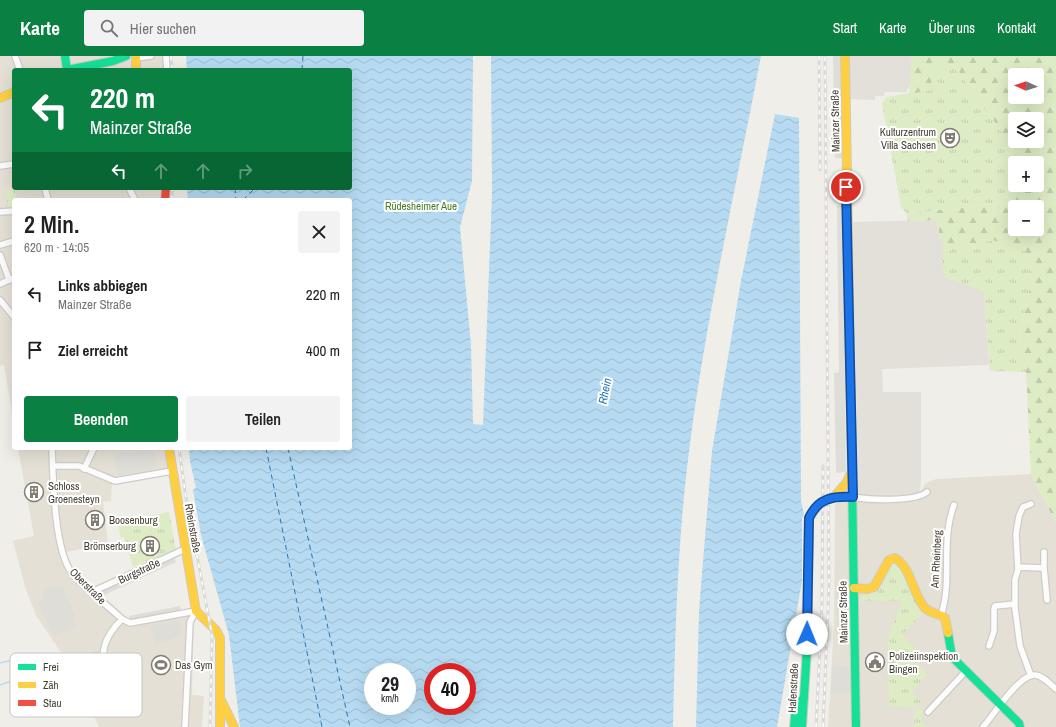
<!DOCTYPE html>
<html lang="de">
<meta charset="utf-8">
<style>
:root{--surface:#fff;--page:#f2f2f2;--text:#202124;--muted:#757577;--accent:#0b8043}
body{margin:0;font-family:"Archivo Narrow",sans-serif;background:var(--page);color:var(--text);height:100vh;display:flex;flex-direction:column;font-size:15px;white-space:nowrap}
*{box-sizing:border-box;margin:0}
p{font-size:13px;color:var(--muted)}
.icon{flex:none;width:22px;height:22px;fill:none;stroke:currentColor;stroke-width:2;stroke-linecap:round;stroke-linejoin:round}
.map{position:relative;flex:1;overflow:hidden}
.drawer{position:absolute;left:12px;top:142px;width:340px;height:252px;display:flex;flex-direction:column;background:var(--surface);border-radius:4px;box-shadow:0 4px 16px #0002}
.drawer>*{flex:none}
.hud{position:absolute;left:12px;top:12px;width:340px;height:122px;border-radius:4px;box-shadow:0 4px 16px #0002;background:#0b8043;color:#fff;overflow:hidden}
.needle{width:26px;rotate:273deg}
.fabs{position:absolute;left:1008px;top:12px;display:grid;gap:8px}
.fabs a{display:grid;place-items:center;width:36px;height:36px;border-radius:4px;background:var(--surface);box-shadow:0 4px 16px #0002;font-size:20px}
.speed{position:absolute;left:364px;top:607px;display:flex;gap:8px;font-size:20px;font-weight:700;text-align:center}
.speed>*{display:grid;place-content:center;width:52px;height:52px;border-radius:50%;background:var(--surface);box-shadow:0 4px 16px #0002;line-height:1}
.speed small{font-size:10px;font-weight:400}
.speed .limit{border:6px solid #d22;background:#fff;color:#111}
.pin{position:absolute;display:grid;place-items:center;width:34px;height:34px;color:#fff;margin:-17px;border:2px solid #fff;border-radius:50%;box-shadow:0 1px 4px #0007}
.me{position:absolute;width:44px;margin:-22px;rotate:1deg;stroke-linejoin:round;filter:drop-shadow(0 0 3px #0008)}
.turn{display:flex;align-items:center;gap:14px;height:84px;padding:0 12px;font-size:18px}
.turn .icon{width:52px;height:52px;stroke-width:2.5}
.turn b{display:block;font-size:28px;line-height:34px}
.lanes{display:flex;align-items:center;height:38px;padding:0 12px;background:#0003;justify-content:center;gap:20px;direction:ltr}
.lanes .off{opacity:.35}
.round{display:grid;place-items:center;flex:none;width:42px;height:42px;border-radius:4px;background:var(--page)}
.head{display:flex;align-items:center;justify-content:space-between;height:68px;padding:0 12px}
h1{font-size:24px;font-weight:600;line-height:30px}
.action{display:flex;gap:8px;margin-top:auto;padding:8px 12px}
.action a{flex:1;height:46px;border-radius:4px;background:var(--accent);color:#fff;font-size:16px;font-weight:600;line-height:46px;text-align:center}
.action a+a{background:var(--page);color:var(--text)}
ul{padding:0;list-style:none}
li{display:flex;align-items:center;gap:12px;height:56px;padding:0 12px}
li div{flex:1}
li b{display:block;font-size:15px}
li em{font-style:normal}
header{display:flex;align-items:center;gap:24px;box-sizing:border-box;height:56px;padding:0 20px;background:var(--accent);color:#fff}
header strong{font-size:19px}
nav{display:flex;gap:22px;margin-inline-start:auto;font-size:14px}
.search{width:280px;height:36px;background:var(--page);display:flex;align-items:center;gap:10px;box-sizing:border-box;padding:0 14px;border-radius:4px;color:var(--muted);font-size:15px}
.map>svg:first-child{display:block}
</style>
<header>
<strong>Karte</strong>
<div class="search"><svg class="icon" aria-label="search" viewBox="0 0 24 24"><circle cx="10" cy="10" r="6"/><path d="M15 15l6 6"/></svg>Hier suchen</div>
<nav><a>Start</a><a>Karte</a><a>Über uns</a><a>Kontakt</a></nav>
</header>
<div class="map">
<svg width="1056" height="671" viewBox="0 0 1056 671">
<defs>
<pattern id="grass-tufts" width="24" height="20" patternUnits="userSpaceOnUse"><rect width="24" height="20" fill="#deecc6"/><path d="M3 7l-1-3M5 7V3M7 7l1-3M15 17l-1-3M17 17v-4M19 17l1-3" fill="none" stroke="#c0cbab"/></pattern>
<pattern id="forest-firs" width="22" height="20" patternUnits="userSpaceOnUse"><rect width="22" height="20" fill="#deecc6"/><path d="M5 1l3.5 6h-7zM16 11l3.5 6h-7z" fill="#c0cbab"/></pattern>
<pattern id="water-waves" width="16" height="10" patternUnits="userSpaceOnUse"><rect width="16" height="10" fill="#b5daf1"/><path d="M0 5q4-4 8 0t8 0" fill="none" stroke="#9dbccf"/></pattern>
</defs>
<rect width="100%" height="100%" fill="#f0eee8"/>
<path fill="#e5e0d5" d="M 0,0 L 168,0 L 168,14 L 14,14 L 14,132 L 161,132 L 160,144 L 14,144 L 14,368 L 4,309 L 0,310 Z
M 18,392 L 165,392 L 168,418 L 112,428 L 111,445 L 103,446 L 108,488 L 66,496 L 71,510 L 131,566 L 194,553 L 192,639 L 204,640 L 202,671 L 99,671 L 87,644 L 90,637 L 83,620 L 64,601 L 37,561 L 26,534 L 13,485 L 34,480 Z
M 1031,418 L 1056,467 L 1056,671 L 828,671 L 834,568 L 835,448 L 855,439 L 919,438 L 926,427 L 936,423 Z"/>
<path fill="#e3dfd9" d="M 848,0 L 912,0 L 910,29 L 906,36 L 885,36 L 884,40 L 875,40 L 875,44 L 849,43 Z
M 935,164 L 943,183 L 943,220 L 984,235 L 989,309 L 882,313 L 883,336 L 921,336 L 921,425 L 919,438 L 858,439 L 853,166 Z"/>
<path fill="url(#grass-tufts)" d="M 952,8 L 960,17 L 976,42 L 998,70 L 1012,94 L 1010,146 L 907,158 L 901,151 L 882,48 L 886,41 L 930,34 L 933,13 Z
M 17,132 L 14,152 L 9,153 L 5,135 Z
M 993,184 L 1027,195 L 1031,228 L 1019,279 L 1026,316 L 990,315 L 984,236 L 943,220 L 943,195 Z
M 169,456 L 176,494 L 133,511 L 124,481 L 121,482 L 117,466 Z
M 893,507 L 899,509 L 919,552 L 923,557 L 902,579 L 920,597 L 914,604 L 928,617 L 911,635 L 921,645 L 913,652 L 889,650 L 888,586 L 889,578 L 902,545 L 858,545 C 862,538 874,540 880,533 C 887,526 886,514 893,507 Z
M 918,651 L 923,657 L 921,665 L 927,671 L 914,671 L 915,654 Z"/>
<path fill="url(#forest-firs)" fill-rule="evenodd" d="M 912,0 L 1056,0 L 1056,467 L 1031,418 L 1026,316 L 1019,279 L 1031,228 L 1027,196 L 993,184 L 943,195 L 943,183 L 939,183 L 939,171 L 937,171 L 935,164 L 908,165 L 907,158 L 1010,146 L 1012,94 L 998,70 L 976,42 L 960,17 L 952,8 L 934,13 L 930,34 L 909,38 ZM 1015,19 L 1037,19 L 1037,41 L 1015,41 ZM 1015,63 L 1037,63 L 1037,85 L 1015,85 ZM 1015,107 L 1037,107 L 1037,129 L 1015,129 ZM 1015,151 L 1037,151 L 1037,173 L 1015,173 Z"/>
<path fill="#dfddd8" d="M 833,0 L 840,0 L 842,102 L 835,102 Z
M 837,149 L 843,149 L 846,416 L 836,417 L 834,317 L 839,316 Z
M 149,393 L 150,395 L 154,394 L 157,412 L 118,419 L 114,398 Z
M 174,501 L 176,506 L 102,540 L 98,536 Z
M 62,530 L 76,561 L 72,563 L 75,570 L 54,580 L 38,546 L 44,543 L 42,537 L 46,533 Z
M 836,532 L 849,532 L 849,560 L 836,560 Z
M 180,550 L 181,555 L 134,564 L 129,562 L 129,560 Z
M 179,564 L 182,579 L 155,589 L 150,569 Z
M 832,610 L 851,611 L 850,637 L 831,636 Z"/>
<path fill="url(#water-waves)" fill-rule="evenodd" d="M 186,0 L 473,0 L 472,125 L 460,171 L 471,289 L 473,368 L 483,369 L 492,138 L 491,0 L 761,0 C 735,137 703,274 687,412 C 677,498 675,585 673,671 L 240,671 L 229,579 L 201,479 L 193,434 L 196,432 L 190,405 L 189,392 L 350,392 L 350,144 L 188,144 L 187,132 L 350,132 L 350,14 L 187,14 ZM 373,616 L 407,616 L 407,650 L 373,650 ZM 433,616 L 467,616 L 467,650 L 433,650 Z
M 775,58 L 799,62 L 801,445 L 804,458 L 802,463 L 802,525 L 777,671 L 696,671 L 699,555 L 712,395 L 741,225 Z"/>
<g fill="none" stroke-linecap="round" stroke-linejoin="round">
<path stroke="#b5daf1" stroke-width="1.5" d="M 0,607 L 13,604 L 47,612
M 0,629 L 48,612"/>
<path stroke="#2578b2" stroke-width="1" stroke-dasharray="5 4" stroke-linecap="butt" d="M 302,14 L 303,0
M 235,132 L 236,144
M 243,144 L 255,132
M 266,392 L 322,671
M 288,392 L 350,671"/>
<g stroke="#ceccc6" stroke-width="8">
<path id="street" d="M 15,0 L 20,14
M 166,0 L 167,14
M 136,2 L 151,0
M 0,110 L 14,108
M 45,132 L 48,144
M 129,132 L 135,144
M 0,156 L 14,155
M 0,189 L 14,185
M 0,199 L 9,223
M 0,228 L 14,222
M 0,244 L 14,261
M 52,392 C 53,421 54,495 72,517 C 86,534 106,548 122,563 L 130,567 L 196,555
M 53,410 L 79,410 L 115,425 L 172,415
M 84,413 L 94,392
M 853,441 C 869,444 915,446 927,436
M 1031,448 L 1023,451 L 1019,460 L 1016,478 L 1018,514 L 1015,523 L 1015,552 L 1020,590 L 1031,620
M 1018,511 L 1044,512 L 1047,544
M 1044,512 L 1044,496
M 92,536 L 185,493
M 941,559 C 953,524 940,486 954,449
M 989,590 L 994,575 L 994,553 L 995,550 L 1015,548
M 97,633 L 91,631 L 84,620 L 70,606 L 76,603 L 103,599
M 109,654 L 97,633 L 103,629 C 103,599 99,586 122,563
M 928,656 L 965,616
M 185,671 L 190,566 L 196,555
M 983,671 C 993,660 1019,618 1035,619 C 1044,620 1050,628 1056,633"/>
</g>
<g stroke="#d0cbbe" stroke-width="10">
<path id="fast" d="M 65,0 L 67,14 L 113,5 L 126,0
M 850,296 L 856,671
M 835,440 L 853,441
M 948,577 L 952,601 L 1019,667 L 1020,671
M 794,671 L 796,649 L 804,642
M 802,671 L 807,593"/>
</g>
<g stroke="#d0cbbe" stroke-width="10">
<path id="slow" d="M 136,0 L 136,14
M 845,0 L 850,296
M 0,42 L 14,36
M 169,392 L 196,555 L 216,574 L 220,582 L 220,671
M 835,440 L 847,426 L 850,419
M 854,532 L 867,533 L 874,531 L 889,504 L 895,502 C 912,512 912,538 925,552 C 931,558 939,557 945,562 L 948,577
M 221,644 L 234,671"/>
</g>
<g stroke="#d0cbbe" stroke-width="10">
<path id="jam" d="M 165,144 L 166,132"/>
</g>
<use href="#street" stroke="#fdfcfc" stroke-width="5.5"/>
<use href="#fast" stroke="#16e098" stroke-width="8"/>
<use href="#slow" stroke="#ffcf43" stroke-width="8"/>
<use href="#jam" stroke="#f24e42" stroke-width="8"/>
<g stroke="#d9d9d8" stroke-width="3">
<path id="rail" d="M 171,0 L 172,14
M 819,0 L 820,114
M 172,144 L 172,132
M 179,392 L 185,436 L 212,579 L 210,671
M 816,671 L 822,549 L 823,410
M 823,671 L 829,530 L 825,0"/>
</g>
<use href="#rail" stroke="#fff" stroke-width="1.5" stroke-dasharray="4.5" stroke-linecap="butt"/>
<g stroke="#d0cbbe" stroke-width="10" stroke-linecap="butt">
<path id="slow-bridge" d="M 807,593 L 809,462 L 819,448 L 835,440"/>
</g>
<use href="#slow-bridge" stroke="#ffcf43" stroke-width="8"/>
</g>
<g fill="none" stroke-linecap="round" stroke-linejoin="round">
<g stroke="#114b97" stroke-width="10">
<path id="route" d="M 807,578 L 809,462 C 818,442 833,440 853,441 L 846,131"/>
</g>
<use href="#route" stroke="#1a73e8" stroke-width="7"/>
</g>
<defs>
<g id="theatre-ring" transform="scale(1)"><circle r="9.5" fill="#fff" stroke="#827c73" stroke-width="1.5"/><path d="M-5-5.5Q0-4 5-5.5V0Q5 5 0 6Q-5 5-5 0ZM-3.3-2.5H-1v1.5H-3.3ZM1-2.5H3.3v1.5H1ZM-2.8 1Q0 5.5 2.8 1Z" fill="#827c73"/></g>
<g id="building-ring" transform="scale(1)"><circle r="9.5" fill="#fff" stroke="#827c73" stroke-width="1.5"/><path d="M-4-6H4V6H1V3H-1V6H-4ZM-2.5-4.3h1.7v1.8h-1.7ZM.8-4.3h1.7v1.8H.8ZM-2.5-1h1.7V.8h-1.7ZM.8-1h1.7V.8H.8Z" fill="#827c73"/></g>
<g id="civic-ring" transform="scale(1)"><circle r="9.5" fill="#fff" stroke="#827c73" stroke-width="1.5"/><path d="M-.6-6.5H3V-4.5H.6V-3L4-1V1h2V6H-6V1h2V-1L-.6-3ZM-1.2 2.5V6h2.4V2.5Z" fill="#827c73"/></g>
<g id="stadium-ring" transform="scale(1)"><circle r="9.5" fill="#fff" stroke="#827c73" stroke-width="1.5"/><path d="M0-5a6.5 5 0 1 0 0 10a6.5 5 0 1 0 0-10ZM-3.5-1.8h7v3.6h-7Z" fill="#827c73"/></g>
</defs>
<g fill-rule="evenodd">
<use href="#theatre-ring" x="950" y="82"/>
<use href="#building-ring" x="34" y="436"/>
<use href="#building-ring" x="95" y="464"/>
<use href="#building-ring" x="150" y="490"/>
<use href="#civic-ring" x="875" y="606"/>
<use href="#stadium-ring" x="161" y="609"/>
</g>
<g text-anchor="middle" stroke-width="4" stroke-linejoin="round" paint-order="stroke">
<g font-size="11" fill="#463f34" stroke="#fff">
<text transform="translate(835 65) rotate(-91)" y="4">Mainzer Straße</text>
<text transform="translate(193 472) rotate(80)" y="4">Rheinstraße</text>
<text transform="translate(936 503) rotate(-87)" y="4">Am Rheinberg</text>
<text transform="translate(139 515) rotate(-25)" y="4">Burgstraße</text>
<text transform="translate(88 530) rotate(45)" y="4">Oberstraße</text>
<text transform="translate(843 556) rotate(-91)" y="4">Mainzer Straße</text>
<text transform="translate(793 632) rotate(-87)" y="4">Hafenstraße</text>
</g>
<g font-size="11" fill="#463f34" stroke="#fff" text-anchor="start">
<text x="936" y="80" text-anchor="end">Kulturzentrum<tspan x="936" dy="13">Villa Sachsen</tspan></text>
<text x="48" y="434">Schloss<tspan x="48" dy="13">Groenesteyn</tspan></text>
<text x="109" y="468">Boosenburg</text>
<text x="136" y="494" text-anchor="end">Brömserburg</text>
<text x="889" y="604">Polizeiinspektion<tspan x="889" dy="13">Bingen</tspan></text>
<text x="175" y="613">Das Gym</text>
</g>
<g font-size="11" fill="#467c23" stroke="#fff">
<text x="421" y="154">Rüdesheimer Aue</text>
</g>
<g font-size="12" font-style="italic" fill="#2578b2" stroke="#fff">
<text transform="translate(605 335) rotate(-79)" y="4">Rhein</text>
</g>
</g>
<rect x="10" y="597" width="132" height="64" rx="6" fill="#fff" stroke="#c8c5c2" stroke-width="1"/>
<rect x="18" y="608" width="18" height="6" fill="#16e098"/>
<rect x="18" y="626" width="18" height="6" fill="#ffcf43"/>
<rect x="18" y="644" width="18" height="6" fill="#f24e42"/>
<g font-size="11" fill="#463f34">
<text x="43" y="615">Frei</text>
<text x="43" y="633">Zäh</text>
<text x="43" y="651">Stau</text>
</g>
</svg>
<div class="fabs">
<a><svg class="needle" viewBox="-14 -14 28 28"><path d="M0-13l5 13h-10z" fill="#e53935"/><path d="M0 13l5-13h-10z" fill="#757577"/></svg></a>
<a><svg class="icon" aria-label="layers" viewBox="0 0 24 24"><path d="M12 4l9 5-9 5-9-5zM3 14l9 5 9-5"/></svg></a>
<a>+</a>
<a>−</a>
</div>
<div class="speed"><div>29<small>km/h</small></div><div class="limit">40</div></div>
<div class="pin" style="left:846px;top:131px;background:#d93025"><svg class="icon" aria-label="arrive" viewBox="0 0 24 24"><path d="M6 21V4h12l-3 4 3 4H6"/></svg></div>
<svg class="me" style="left:807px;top:578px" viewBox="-20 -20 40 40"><circle r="19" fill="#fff"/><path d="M0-13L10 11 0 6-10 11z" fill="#1a73e8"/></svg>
<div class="hud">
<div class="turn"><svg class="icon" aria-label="left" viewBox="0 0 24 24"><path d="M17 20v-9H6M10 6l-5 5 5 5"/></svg><div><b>220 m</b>Mainzer Straße</div></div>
<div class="lanes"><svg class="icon" aria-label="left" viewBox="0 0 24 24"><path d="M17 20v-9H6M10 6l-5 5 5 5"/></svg><svg class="icon off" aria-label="ahead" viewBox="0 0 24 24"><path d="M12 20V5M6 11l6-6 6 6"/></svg><svg class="icon off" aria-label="ahead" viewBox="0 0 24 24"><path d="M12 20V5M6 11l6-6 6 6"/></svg><svg class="icon off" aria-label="right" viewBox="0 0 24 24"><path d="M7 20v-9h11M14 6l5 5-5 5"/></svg></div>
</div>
<section class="drawer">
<div class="head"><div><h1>2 Min.</h1><p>620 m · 14:05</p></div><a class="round"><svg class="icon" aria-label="close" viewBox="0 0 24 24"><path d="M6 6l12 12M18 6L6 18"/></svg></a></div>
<ul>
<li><svg class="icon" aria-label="left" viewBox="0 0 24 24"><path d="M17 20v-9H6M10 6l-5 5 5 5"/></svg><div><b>Links abbiegen</b><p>Mainzer Straße</p></div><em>220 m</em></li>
<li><svg class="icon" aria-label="arrive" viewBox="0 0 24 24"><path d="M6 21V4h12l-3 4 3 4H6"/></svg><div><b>Ziel erreicht</b></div><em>400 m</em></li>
</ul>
<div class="action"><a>Beenden</a><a>Teilen</a></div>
</section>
</div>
